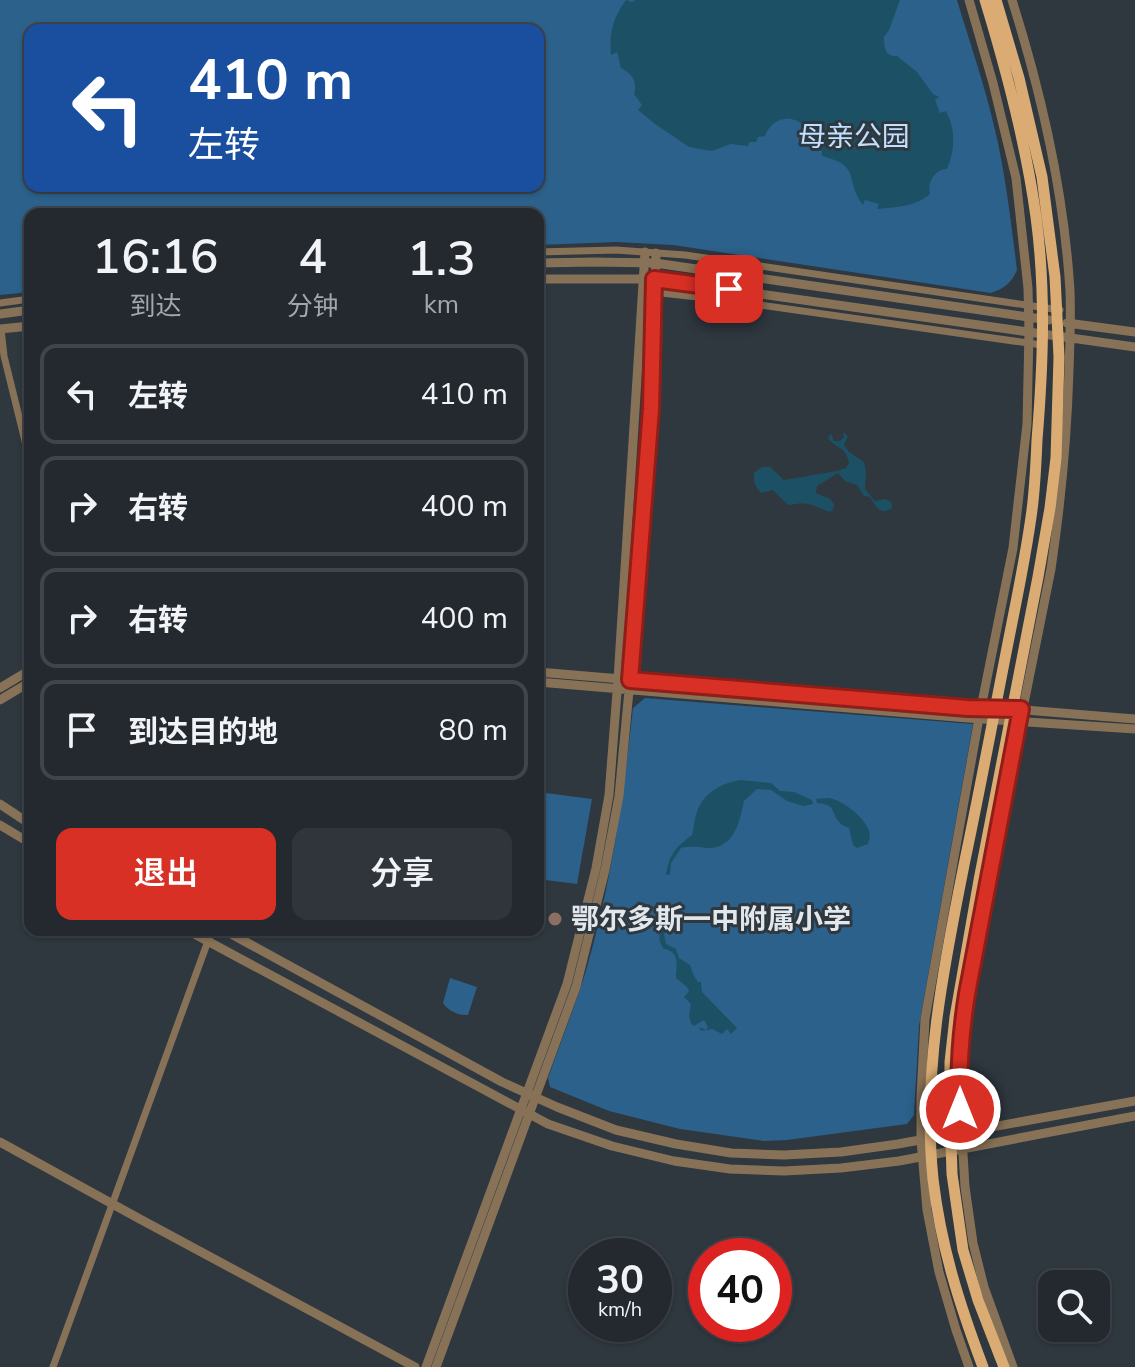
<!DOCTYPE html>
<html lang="zh">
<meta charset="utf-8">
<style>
:root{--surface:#23292f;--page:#2f353b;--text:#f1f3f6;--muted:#a3a6aa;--line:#40454b;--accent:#d93025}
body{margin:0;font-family:"Nunito Sans","Noto Sans SC",sans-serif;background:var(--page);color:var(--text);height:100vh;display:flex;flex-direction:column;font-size:30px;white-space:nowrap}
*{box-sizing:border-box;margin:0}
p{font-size:26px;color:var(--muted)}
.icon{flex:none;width:44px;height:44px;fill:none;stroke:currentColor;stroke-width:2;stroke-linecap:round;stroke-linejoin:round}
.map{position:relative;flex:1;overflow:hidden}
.drawer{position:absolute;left:24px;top:208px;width:520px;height:728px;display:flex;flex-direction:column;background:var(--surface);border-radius:16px;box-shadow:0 2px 6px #0004,0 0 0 2px var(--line)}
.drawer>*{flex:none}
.banner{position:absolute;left:24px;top:24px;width:520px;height:168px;border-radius:16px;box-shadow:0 2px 6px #0004,0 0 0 2px var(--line);background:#1a4fa0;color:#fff;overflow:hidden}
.tools{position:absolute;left:1038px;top:1270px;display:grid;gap:16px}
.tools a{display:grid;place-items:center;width:72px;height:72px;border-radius:16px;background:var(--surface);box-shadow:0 2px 6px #0004,0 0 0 2px var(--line);font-size:40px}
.speed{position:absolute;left:568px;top:1238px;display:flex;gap:16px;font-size:40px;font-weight:700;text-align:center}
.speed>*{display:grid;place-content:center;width:104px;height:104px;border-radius:50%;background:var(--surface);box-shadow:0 2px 6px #0004,0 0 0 2px var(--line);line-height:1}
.speed small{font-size:20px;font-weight:400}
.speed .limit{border:12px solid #d22;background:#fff;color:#111}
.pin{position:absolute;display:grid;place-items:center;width:68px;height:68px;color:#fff;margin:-34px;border-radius:16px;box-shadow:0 4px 12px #0006}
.me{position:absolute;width:88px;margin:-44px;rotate:0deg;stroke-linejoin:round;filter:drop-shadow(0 0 6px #0008)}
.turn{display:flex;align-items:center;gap:28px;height:168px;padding:0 32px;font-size:36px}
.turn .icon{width:104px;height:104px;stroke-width:2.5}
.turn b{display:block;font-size:56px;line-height:68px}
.eta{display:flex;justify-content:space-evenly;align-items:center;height:136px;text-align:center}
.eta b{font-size:48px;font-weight:600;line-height:56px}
.action{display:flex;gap:16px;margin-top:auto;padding:16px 32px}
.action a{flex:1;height:92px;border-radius:16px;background:var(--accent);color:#fff;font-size:32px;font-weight:600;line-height:92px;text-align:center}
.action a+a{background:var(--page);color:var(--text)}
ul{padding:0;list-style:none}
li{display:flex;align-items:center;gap:24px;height:100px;margin:0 16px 12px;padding:0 16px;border:4px solid var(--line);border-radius:16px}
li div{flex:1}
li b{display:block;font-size:30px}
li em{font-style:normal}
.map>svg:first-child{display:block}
</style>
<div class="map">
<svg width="1135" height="1367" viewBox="0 0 1135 1367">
<rect width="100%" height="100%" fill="#2f373f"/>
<path fill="#2c618b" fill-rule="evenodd" d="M 0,0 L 957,0 C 970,43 985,86 995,130 C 1006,176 1011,223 1017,270 C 1011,283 1005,288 991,293 L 673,245 L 616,242 L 538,245 L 538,214 L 30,214 L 30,292 L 0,295 ZM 30,30 L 538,30 L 538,186 L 30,186 Z
M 645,698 L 973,724 L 919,1026 L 914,1115 L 907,1124 L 787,1140 L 764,1141 L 680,1129 L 609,1111 L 550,1087 L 548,1078 C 560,1043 574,1009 585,974 C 611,887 623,798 633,708 Z
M 538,792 L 592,799 L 577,884 L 538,879 Z
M 450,978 L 477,987 L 468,1015 C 459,1016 447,1010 443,1003 Z"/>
<path fill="#1c5165" d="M 626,0 L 632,2 L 635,0 L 900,0 L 889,30 L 884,37 C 884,47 885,57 897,56 L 917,72 L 933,94 L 939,97 L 935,100 L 940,113 L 946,111 C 956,129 955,151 947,169 C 935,169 927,183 930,194 C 915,207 896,207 877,209 L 879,204 L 865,200 L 863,205 C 844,179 862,166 822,156 L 822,151 L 816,150 L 816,145 L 811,144 C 808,113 774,111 765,136 L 758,137 L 756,142 L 749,142 L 748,146 L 731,144 L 712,151 L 689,147 L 655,124 L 638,110 L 642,105 L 634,94 C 638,81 631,73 621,68 L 617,52 L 611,55 C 609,33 613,17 626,0 Z
M 843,432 L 848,436 L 844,445 L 849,452 L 864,462 L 866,472 L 865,489 L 875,501 L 886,499 L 891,502 L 892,508 C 881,516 876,507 870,497 L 864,496 L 857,485 L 845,481 L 838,473 L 817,486 L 816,493 L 830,499 L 834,504 L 833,510 L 830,512 C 811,505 809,501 788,505 L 773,490 L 761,493 C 755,486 753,482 754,473 L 762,467 L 770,467 L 784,480 L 837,471 L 846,468 L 849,463 C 846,446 836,449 828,438 L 831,433 L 834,441 L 840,441 L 844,437 Z
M 740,780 L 771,783 L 780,791 L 794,792 L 812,800 L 813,804 L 803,806 L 787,801 L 771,790 L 757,789 L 744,801 C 740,820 735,849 707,848 C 697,847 691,846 681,848 L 671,863 L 670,874 L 666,875 C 670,853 675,848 692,835 C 694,828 694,821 696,815 C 702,793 720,784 740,780 Z
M 829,798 C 842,800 865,817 869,831 C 871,835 869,840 868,844 L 857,848 L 853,845 L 849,828 C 845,826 841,825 839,822 C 830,811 837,805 817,803 L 816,799 Z
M 660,908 L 664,908 L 662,923 L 666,944 L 676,949 L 679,958 L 690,965 L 694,976 L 698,982 L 701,982 L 702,992 L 737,1028 L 731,1034 L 727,1029 L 722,1034 L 712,1029 L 701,1031 L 699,1027 L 706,1030 L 708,1027 L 704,1020 L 694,1026 L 691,1023 L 689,1016 L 691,1004 L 684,997 L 689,991 L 687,987 L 676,978 C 676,970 679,958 672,952 C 665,947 664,952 661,944 C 657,935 663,934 656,925 Z"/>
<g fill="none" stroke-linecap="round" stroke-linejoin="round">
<path stroke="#887257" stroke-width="7" d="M 538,252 L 616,250 L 685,255 L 1060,310
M 653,292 L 732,301 L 1042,345
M 0,303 L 30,299
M 1,329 L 4,356 L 27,449
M 53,1367 L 212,930"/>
<path stroke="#887257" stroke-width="9" d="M 1012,0 C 1042,95 1064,191 1070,291 C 1071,317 1070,343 1069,370 C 1067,437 1061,502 1051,569 L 971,967 L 963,1020 L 959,1086 L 965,1187 L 973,1243 L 984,1287 L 1013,1367
M 538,263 L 595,262 L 655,263 L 1049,320
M 538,279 L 654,279 L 1135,347
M 0,314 L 30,310
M 1067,323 L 1135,332
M 0,329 L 30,326
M 538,672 L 968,708 L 1012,709 L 1135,719
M 538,682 L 968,718 L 1135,729
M 0,688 L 30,670
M 0,700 L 30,682
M 0,804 L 30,824
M 0,825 L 30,843
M 187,930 L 548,1124 L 612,1146 L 674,1161 L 730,1169 L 784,1171 L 841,1168 L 899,1161 L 1135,1116
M 224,930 L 502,1082 L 557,1107 L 616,1130 L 676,1144 L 731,1153 L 784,1155 L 841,1152 L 898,1144 L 1135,1101
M 0,1142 L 138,1218 L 415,1367
M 426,1367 L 567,984 L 596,868 L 609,795 L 618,679 L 645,252
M 436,1367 L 576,987 L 605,870 L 619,796 L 630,680 L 651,409 L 656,253
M 969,1367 L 956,1330 L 939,1272 L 927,1210 L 921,1140 L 921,1097 L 925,1019 L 979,718 L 1013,548 L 1027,424 L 1029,331 L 1028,288 L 1016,178 L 993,83 L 969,0"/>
<path stroke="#daac73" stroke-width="11" d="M 996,0 L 1019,78 L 1042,177 L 1055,277 L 1059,357 L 1056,458 L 1050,508 L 1038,577 L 979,880 L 955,1017 L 950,1062 L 950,1109 L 952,1174 L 963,1250 L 978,1300 L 1004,1367
M 983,1367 C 959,1303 941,1247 933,1179 C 922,1071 944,965 965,860 C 980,789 993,719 1007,648 C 1016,602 1026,556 1032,510 C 1035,487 1036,464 1037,440 C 1043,366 1046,291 1036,217 C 1026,143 1007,72 985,0"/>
</g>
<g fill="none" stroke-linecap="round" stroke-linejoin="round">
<g stroke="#8d1f18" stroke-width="20">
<path id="route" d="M 729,289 L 654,279 L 651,409 L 630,680 L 968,708 L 1021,709 L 967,994 C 961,1032 958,1071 960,1109"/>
</g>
<use href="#route" stroke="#d93025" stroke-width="14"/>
</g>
<circle fill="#8d6e63" stroke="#2f373f" stroke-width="3" cx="555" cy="919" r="8"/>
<g text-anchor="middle" stroke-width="6" stroke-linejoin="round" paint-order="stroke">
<g font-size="28" fill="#bfe0ff" stroke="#2f373f">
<text x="854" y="146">母亲公园</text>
</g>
<g font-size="28" font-weight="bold" fill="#e2e7ec" stroke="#2f373f" text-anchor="start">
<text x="571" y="929">鄂尔多斯一中附属小学</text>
</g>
</g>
</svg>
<div class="tools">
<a><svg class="icon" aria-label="search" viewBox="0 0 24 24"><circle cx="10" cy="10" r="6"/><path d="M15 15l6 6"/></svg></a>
</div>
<div class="speed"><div>30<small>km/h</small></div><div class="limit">40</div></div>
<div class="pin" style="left:729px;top:289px;background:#d93025"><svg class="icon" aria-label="arrive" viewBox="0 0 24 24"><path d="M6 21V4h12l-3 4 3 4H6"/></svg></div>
<svg class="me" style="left:960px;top:1109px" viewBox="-20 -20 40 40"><circle r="17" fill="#d93025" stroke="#fff" stroke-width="3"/><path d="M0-11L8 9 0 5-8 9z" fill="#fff"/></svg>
<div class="banner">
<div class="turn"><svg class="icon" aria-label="left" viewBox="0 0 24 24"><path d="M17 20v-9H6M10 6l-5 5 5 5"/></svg><div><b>410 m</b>左转</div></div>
</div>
<section class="drawer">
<div class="eta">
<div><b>16:16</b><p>到达</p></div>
<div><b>4</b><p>分钟</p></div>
<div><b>1.3</b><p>km</p></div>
</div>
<ul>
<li><svg class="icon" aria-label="left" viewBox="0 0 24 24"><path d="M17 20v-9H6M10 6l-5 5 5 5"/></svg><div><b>左转</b></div><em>410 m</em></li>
<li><svg class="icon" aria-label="right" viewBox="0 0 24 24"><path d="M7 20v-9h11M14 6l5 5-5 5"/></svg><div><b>右转</b></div><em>400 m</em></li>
<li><svg class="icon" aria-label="right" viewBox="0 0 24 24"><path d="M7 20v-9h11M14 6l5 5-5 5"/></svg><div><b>右转</b></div><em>400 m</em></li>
<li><svg class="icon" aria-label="arrive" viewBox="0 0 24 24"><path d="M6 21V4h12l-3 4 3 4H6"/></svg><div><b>到达目的地</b></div><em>80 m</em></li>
</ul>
<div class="action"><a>退出</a><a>分享</a></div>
</section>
</div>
